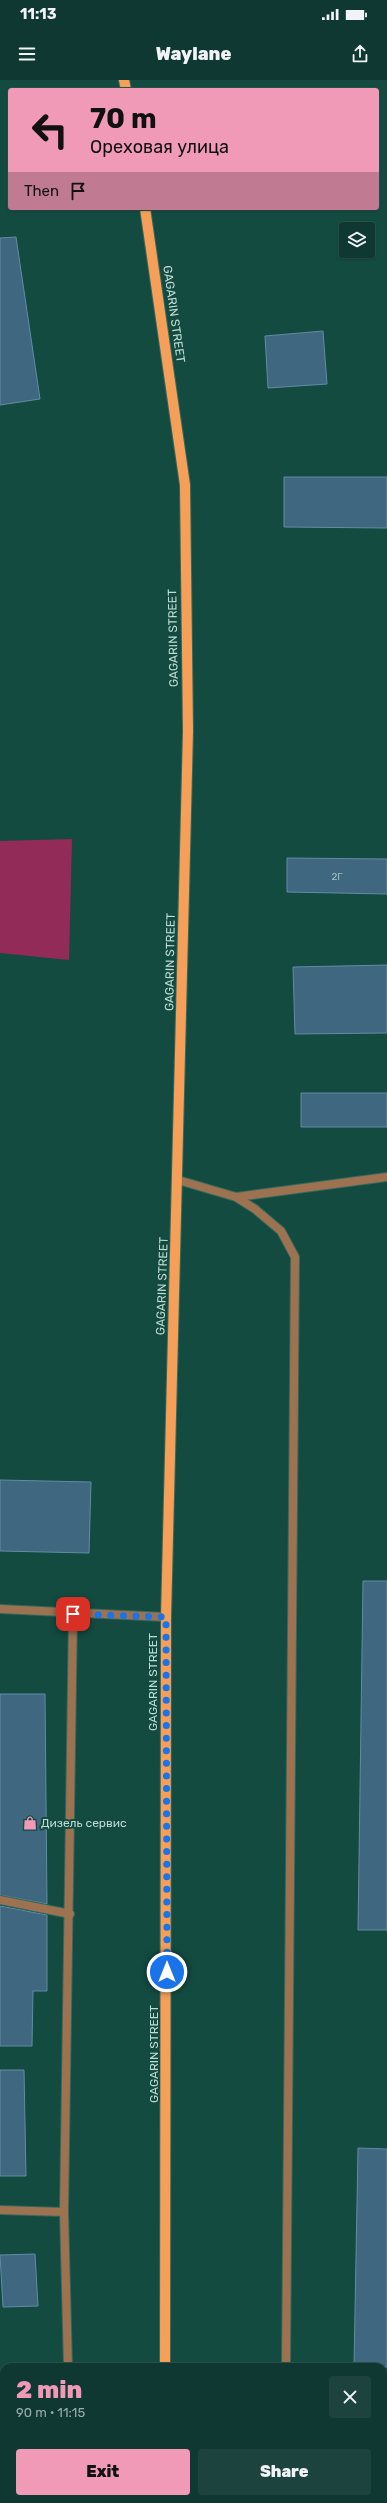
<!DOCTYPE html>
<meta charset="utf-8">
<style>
:root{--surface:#0e3831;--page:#1c433d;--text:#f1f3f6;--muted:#9bacab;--line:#2e524d;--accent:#f09ab7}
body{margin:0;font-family:Rubik,sans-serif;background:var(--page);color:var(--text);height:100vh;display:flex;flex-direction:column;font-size:15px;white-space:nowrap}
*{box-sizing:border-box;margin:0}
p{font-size:13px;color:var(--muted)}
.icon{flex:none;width:22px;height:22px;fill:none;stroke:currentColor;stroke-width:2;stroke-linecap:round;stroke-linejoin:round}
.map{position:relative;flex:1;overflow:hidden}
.side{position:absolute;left:0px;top:2283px;width:387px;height:140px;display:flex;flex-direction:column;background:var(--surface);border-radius:12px 12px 0 0;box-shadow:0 1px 3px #0004,0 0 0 1px var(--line)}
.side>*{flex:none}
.top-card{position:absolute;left:8px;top:8px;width:371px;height:122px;border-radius:4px;box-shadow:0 1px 3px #0004,0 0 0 1px var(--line);background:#f09ab7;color:#111;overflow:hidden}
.fabs{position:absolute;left:339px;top:142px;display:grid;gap:8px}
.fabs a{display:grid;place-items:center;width:36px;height:36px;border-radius:4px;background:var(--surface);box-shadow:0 1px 3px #0004,0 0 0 1px var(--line);font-size:20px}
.pin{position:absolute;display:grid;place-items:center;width:34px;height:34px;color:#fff;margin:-17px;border-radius:8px;box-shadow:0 2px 6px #0006}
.me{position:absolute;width:44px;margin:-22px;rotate:0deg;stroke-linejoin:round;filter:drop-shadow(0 0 3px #0008)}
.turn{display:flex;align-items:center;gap:14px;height:84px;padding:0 16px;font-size:18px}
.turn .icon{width:52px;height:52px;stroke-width:2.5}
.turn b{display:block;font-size:28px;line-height:34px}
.then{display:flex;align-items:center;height:38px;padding:0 16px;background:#0003;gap:8px;font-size:15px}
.round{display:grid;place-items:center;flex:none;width:42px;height:42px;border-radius:4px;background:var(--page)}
.overview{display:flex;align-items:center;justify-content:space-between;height:68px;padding:0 16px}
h1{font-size:24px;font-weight:800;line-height:30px;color:var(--accent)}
.primary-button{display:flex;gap:8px;margin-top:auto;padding:8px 16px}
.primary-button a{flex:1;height:46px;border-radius:4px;background:var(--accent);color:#111;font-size:16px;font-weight:800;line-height:46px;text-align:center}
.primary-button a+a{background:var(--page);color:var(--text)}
.status{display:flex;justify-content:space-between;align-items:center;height:28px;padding:0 20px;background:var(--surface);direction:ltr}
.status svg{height:11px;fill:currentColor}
header{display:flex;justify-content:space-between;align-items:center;height:52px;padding:0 16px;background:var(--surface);font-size:18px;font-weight:800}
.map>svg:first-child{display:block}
</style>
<div class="status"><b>11:13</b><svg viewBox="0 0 49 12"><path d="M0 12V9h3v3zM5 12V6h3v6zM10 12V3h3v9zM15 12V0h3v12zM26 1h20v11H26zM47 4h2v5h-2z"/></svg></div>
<header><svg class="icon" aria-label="menu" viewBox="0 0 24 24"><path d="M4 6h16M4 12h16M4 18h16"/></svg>Waylane<svg class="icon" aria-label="share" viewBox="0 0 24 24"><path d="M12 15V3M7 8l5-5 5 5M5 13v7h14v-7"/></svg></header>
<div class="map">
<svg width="387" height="2423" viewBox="0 0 387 2423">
<rect width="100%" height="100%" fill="#134b41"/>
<path fill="#922b57" d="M 72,759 L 69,880 L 0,873 L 0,761 Z"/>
<path fill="#406780" stroke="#638ba6" d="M 16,157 L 40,319 L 0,325 L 0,158 Z
M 323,251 L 327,304 L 268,308 L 265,256 Z
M 284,397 L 387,397 L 387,448 L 284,447 Z
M 287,778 L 387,779 L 387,814 L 287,812 Z
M 387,885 L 387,953 L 295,954 L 293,887 Z
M 301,1013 L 387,1013 L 387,1047 L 301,1047 Z
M 0,1400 L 91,1402 L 89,1473 L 0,1471 Z
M 363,1501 L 387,1501 L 387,1850 L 358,1850 Z
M 0,1614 L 45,1614 L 47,1824 L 0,1815 Z
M 0,1826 L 47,1835 L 47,1911 L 33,1911 L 32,1966 L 0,1966 Z
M 0,1990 L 24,1990 L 26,2096 L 0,2096 Z
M 358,2068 L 387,2069 L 387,2287 L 354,2287 Z
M 35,2174 L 38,2226 L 3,2227 L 0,2175 Z"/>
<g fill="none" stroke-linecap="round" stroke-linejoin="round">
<g stroke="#36685e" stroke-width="10">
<path id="service" d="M 178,1100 L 236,1117 L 387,1097
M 236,1117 L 255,1129 L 281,1151 L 295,1177 L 286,2287
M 285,2423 L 285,2419"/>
</g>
<g stroke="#36685e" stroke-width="10">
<path id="minor" d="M 0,1529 L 166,1537
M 0,1820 L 70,1834
M 0,2130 L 64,2132
M 68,2287 L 64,2132 L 73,1534
M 0,2417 L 4,2417
M 72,2423 L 72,2419"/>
</g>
<g stroke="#36685e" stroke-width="12">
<path id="primary" d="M 124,0 L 126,10
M 145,128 L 185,405 L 188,651 L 166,1537 L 165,2287
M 164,2423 L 164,2419"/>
</g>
<use href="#service" stroke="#9c7251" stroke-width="8"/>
<use href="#minor" stroke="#9c7251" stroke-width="8"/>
<use href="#primary" stroke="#f59f58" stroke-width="10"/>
</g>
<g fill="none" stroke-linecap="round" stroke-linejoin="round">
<path stroke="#1a73e8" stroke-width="7" stroke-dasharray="0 12.6" d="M 73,1534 L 166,1537 L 167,1892"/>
</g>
<defs>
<g id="shop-bare" transform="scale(1.08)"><path d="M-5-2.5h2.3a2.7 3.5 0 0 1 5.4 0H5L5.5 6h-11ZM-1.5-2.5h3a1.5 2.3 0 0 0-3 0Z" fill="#f09ab7" stroke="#134b41" stroke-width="2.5" paint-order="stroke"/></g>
</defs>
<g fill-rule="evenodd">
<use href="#shop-bare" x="30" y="1743"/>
</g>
<g text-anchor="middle" stroke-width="4" stroke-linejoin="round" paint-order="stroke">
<g font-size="10" fill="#a0bebf">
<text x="337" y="800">2Г</text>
</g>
<g font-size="12" fill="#c0dbd4" stroke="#134b41">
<text transform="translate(174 234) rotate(82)" y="4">GAGARIN STREET</text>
<text transform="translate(173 558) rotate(-91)" y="4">GAGARIN STREET</text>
<text transform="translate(170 882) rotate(-89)" y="4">GAGARIN STREET</text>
<text transform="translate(162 1206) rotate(-88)" y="4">GAGARIN STREET</text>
<text transform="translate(153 1602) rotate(-90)" y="4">GAGARIN STREET</text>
<text transform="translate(154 1974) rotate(-90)" y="4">GAGARIN STREET</text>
</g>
<g font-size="12" fill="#c0dbd4" stroke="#134b41" text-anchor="start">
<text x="41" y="1747">Дизель сервис</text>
</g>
</g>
</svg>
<div class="fabs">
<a><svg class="icon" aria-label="layers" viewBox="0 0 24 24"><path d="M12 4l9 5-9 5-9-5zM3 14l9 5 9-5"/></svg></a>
</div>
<div class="pin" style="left:73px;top:1534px;background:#d93025"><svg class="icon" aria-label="arrive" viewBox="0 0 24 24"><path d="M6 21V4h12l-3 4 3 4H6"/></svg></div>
<svg class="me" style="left:167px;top:1892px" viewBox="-20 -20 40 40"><circle r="17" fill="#1a73e8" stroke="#fff" stroke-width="3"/><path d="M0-11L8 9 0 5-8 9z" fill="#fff"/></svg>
<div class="top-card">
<div class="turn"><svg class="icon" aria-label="left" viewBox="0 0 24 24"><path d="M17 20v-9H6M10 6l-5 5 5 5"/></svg><div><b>70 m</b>Ореховая улица</div></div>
<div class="then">Then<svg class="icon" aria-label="arrive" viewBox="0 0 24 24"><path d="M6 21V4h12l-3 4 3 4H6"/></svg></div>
</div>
<section class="side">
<div class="overview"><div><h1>2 min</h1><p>90 m · 11:15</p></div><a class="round"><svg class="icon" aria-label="close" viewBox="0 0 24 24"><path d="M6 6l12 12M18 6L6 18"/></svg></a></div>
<div class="primary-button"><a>Exit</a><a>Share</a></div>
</section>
</div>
